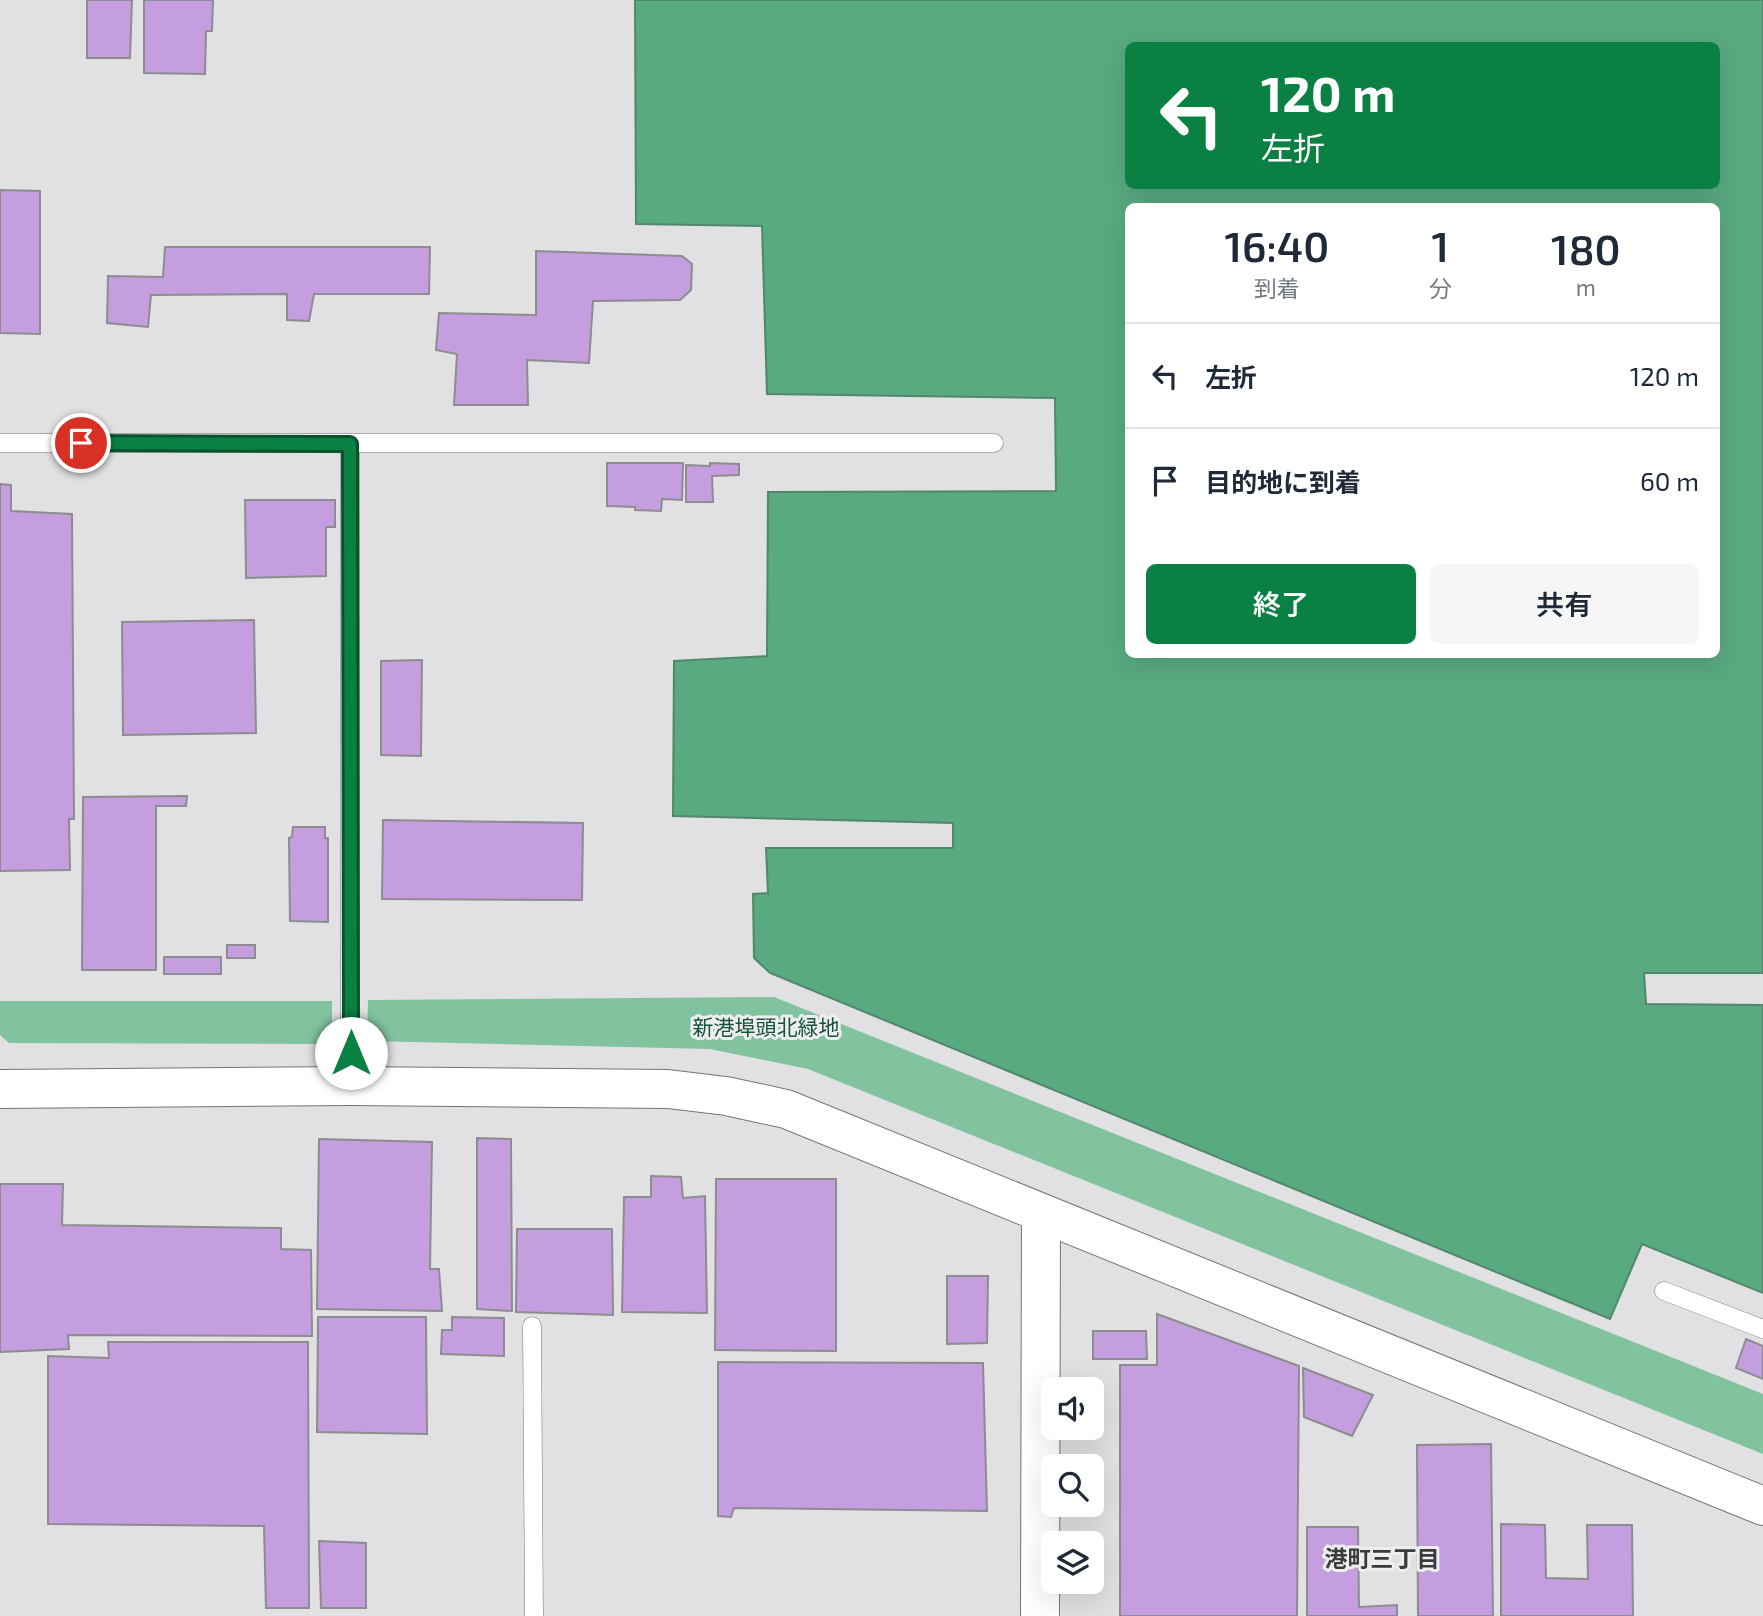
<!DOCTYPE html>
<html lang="ja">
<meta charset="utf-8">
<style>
:root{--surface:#fff;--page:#f6f6f7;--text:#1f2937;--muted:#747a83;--line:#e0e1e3;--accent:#0b8043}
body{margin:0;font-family:"Exo 2","Noto Sans JP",sans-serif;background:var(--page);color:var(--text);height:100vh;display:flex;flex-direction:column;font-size:26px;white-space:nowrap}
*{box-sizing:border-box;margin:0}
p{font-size:23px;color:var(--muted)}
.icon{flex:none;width:38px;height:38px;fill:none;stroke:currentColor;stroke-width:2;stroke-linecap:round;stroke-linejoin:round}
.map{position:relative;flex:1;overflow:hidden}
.side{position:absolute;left:1125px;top:203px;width:595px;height:455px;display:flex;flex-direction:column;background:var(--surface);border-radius:10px;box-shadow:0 7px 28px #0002}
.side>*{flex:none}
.guide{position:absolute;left:1125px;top:42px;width:595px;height:147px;border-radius:10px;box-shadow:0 7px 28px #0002;background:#0b8043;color:#fff;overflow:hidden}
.fabs{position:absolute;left:1041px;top:1377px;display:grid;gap:14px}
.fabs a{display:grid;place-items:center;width:63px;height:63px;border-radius:10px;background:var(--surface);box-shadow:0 7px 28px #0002;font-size:35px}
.pin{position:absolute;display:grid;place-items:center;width:60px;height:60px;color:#fff;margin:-30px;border:4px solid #fff;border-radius:50%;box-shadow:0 2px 7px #0007}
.me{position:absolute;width:77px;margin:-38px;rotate:0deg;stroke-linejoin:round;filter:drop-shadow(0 0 5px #0008)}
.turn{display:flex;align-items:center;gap:24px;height:147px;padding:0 21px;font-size:32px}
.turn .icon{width:91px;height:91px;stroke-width:2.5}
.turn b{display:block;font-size:49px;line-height:60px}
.eta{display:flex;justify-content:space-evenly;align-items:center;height:119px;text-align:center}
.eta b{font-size:42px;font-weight:600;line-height:49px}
.primary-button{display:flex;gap:14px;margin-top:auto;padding:14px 21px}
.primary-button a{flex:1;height:80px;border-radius:10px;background:var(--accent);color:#fff;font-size:28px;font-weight:600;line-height:80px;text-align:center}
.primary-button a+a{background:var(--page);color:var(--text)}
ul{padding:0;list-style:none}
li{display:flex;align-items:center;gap:21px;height:105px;padding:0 21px;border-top:2px solid var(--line)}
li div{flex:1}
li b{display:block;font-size:26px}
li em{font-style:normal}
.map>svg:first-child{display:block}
</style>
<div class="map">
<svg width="1763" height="1616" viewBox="0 0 1763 1616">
<rect width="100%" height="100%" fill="#e1e0e3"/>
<path fill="#81c29f" d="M 774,997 L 1763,1394 L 1763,1454 L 808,1069 L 710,1049 L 367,1041 L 368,1000 Z
M 0,1001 L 332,1001 L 332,1044 L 9,1043 L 0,1035 Z"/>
<path fill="#59a981" stroke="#50886c" stroke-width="2" fill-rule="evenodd" d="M 635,0 L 1763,0 L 1763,973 L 1644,973 L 1646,1004 L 1763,1005 L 1763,1293 L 1642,1244 L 1610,1319 L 770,973 L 754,958 L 753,894 L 768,893 L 766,848 L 953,848 L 953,823 L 673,816 L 674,661 L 767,656 L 768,492 L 1056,491 L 1055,398 L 767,394 L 762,226 L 636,224 ZM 1129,46 L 1717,46 L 1717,186 L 1129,186 ZM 1129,206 L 1717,206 L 1717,654 L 1129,654 Z"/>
<path fill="#c49edf" stroke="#8d8c8e" stroke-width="2" d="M 87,0 L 132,0 L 130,58 L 87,58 Z
M 144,0 L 213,0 L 212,31 L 206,31 L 205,74 L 144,73 Z
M 0,190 L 40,191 L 40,334 L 0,333 Z
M 165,247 L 430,247 L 429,294 L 314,294 L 309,321 L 287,320 L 287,294 L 151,295 L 148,327 L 107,323 L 108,276 L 163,277 Z
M 536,251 L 682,256 L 692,264 L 691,290 L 680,300 L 593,301 L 589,363 L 527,360 L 528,405 L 454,405 L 457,354 L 436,350 L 439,313 L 536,315 Z
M 607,463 L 683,463 L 682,500 L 662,499 L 661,511 L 635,510 L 635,507 L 607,506 Z
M 710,463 L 739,464 L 739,475 L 712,476 L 713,502 L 686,502 L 686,465 L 710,466 Z
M 0,484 L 11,485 L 11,511 L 72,514 L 74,819 L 69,819 L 70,870 L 0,871 Z
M 245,500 L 335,500 L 335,527 L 326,527 L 326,576 L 246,578 Z
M 254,620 L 256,733 L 123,735 L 122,622 Z
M 422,660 L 421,756 L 381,755 L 381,661 Z
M 187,796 L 186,806 L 156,806 L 156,970 L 82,970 L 83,797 Z
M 383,820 L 583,823 L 582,900 L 382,899 Z
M 293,827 L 325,827 L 325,838 L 328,838 L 328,922 L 290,921 L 289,838 L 292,837 Z
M 227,945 L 255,945 L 255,958 L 227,958 Z
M 164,957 L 221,957 L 221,974 L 164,974 Z
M 477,1138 L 511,1139 L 512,1311 L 477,1309 Z
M 319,1139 L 432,1142 L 430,1269 L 439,1269 L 442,1311 L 317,1309 Z
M 651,1176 L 681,1177 L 683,1198 L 705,1196 L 707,1313 L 622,1312 L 624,1197 L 651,1197 Z
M 716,1179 L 836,1179 L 836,1351 L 715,1350 Z
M 0,1184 L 63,1184 L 62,1225 L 281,1228 L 281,1249 L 311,1250 L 312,1336 L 68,1335 L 69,1349 L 0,1352 Z
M 517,1229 L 612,1229 L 613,1315 L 516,1312 Z
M 947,1276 L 988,1276 L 987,1343 L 947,1344 Z
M 1157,1314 L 1299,1366 L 1297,1616 L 1120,1616 L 1120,1365 L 1157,1365 Z
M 318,1317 L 426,1317 L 427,1434 L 317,1432 Z
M 452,1317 L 504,1318 L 504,1356 L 441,1354 L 442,1330 L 452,1330 Z
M 1093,1331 L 1146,1331 L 1147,1359 L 1093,1359 Z
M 1746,1339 L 1763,1346 L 1763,1379 L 1736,1368 Z
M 108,1342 L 308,1342 L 309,1608 L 266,1608 L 264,1526 L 48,1524 L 48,1356 L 109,1358 Z
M 718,1362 L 983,1363 L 987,1511 L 734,1508 L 731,1517 L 718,1516 Z
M 1303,1368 L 1373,1395 L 1352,1436 L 1304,1417 Z
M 1491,1444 L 1493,1616 L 1418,1616 L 1417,1445 Z
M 1501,1524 L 1545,1525 L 1546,1578 L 1588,1579 L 1587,1525 L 1632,1525 L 1633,1616 L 1501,1616 Z
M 1307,1527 L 1358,1527 L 1359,1607 L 1397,1605 L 1397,1616 L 1307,1616 Z
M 319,1541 L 366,1543 L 366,1608 L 321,1608 Z"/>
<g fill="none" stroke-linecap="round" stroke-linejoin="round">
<g stroke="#767477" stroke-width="19">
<path id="service" d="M 0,443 L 994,443
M 350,444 L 350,1086
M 1664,1291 L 1763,1329
M 532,1326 L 534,1616"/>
</g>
<g stroke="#767477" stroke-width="40">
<path id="tertiary" d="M 0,1089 L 350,1086 L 668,1089 L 726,1096 L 786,1109 L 1763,1506
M 1040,1616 L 1041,1214"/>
</g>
<use href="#service" stroke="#fff" stroke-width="18"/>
<use href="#tertiary" stroke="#fff" stroke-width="38"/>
</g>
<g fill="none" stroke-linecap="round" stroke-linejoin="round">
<g stroke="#07532c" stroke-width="18">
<path id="route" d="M 81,443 L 350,444 L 351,1053"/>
</g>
<use href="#route" stroke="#0b8043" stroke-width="12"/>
</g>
<g text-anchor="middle" stroke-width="6" stroke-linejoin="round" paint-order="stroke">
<g font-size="21" fill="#165439" stroke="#eeedf0">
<text x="766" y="1035">新港埠頭北緑地</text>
</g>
<g font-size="23" font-weight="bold" fill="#3c3b3c" stroke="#eeedf0">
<text x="1382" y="1567">港町三丁目</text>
</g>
</g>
</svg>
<div class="fabs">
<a><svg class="icon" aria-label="sound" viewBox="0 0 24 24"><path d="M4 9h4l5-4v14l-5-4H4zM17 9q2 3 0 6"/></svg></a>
<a><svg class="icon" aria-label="search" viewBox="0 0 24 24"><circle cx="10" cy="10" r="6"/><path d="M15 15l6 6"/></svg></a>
<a><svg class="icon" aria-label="layers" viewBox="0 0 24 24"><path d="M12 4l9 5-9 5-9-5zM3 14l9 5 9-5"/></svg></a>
</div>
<div class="pin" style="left:81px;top:443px;background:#d93025"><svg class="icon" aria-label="arrive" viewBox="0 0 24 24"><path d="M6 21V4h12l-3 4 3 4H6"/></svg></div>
<svg class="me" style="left:351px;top:1053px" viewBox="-20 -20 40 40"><circle r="19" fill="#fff"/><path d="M0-13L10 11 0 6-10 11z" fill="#0b8043"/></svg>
<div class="guide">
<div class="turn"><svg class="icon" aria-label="left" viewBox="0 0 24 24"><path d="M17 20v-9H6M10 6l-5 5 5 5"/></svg><div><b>120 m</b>左折</div></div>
</div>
<section class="side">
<div class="eta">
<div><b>16:40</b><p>到着</p></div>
<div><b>1</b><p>分</p></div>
<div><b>180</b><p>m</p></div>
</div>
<ul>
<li><svg class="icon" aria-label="left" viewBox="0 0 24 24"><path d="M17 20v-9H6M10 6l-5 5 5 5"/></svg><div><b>左折</b></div><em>120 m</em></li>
<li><svg class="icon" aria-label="arrive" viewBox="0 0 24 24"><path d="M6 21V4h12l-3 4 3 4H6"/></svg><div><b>目的地に到着</b></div><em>60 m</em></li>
</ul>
<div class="primary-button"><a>終了</a><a>共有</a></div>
</section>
</div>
